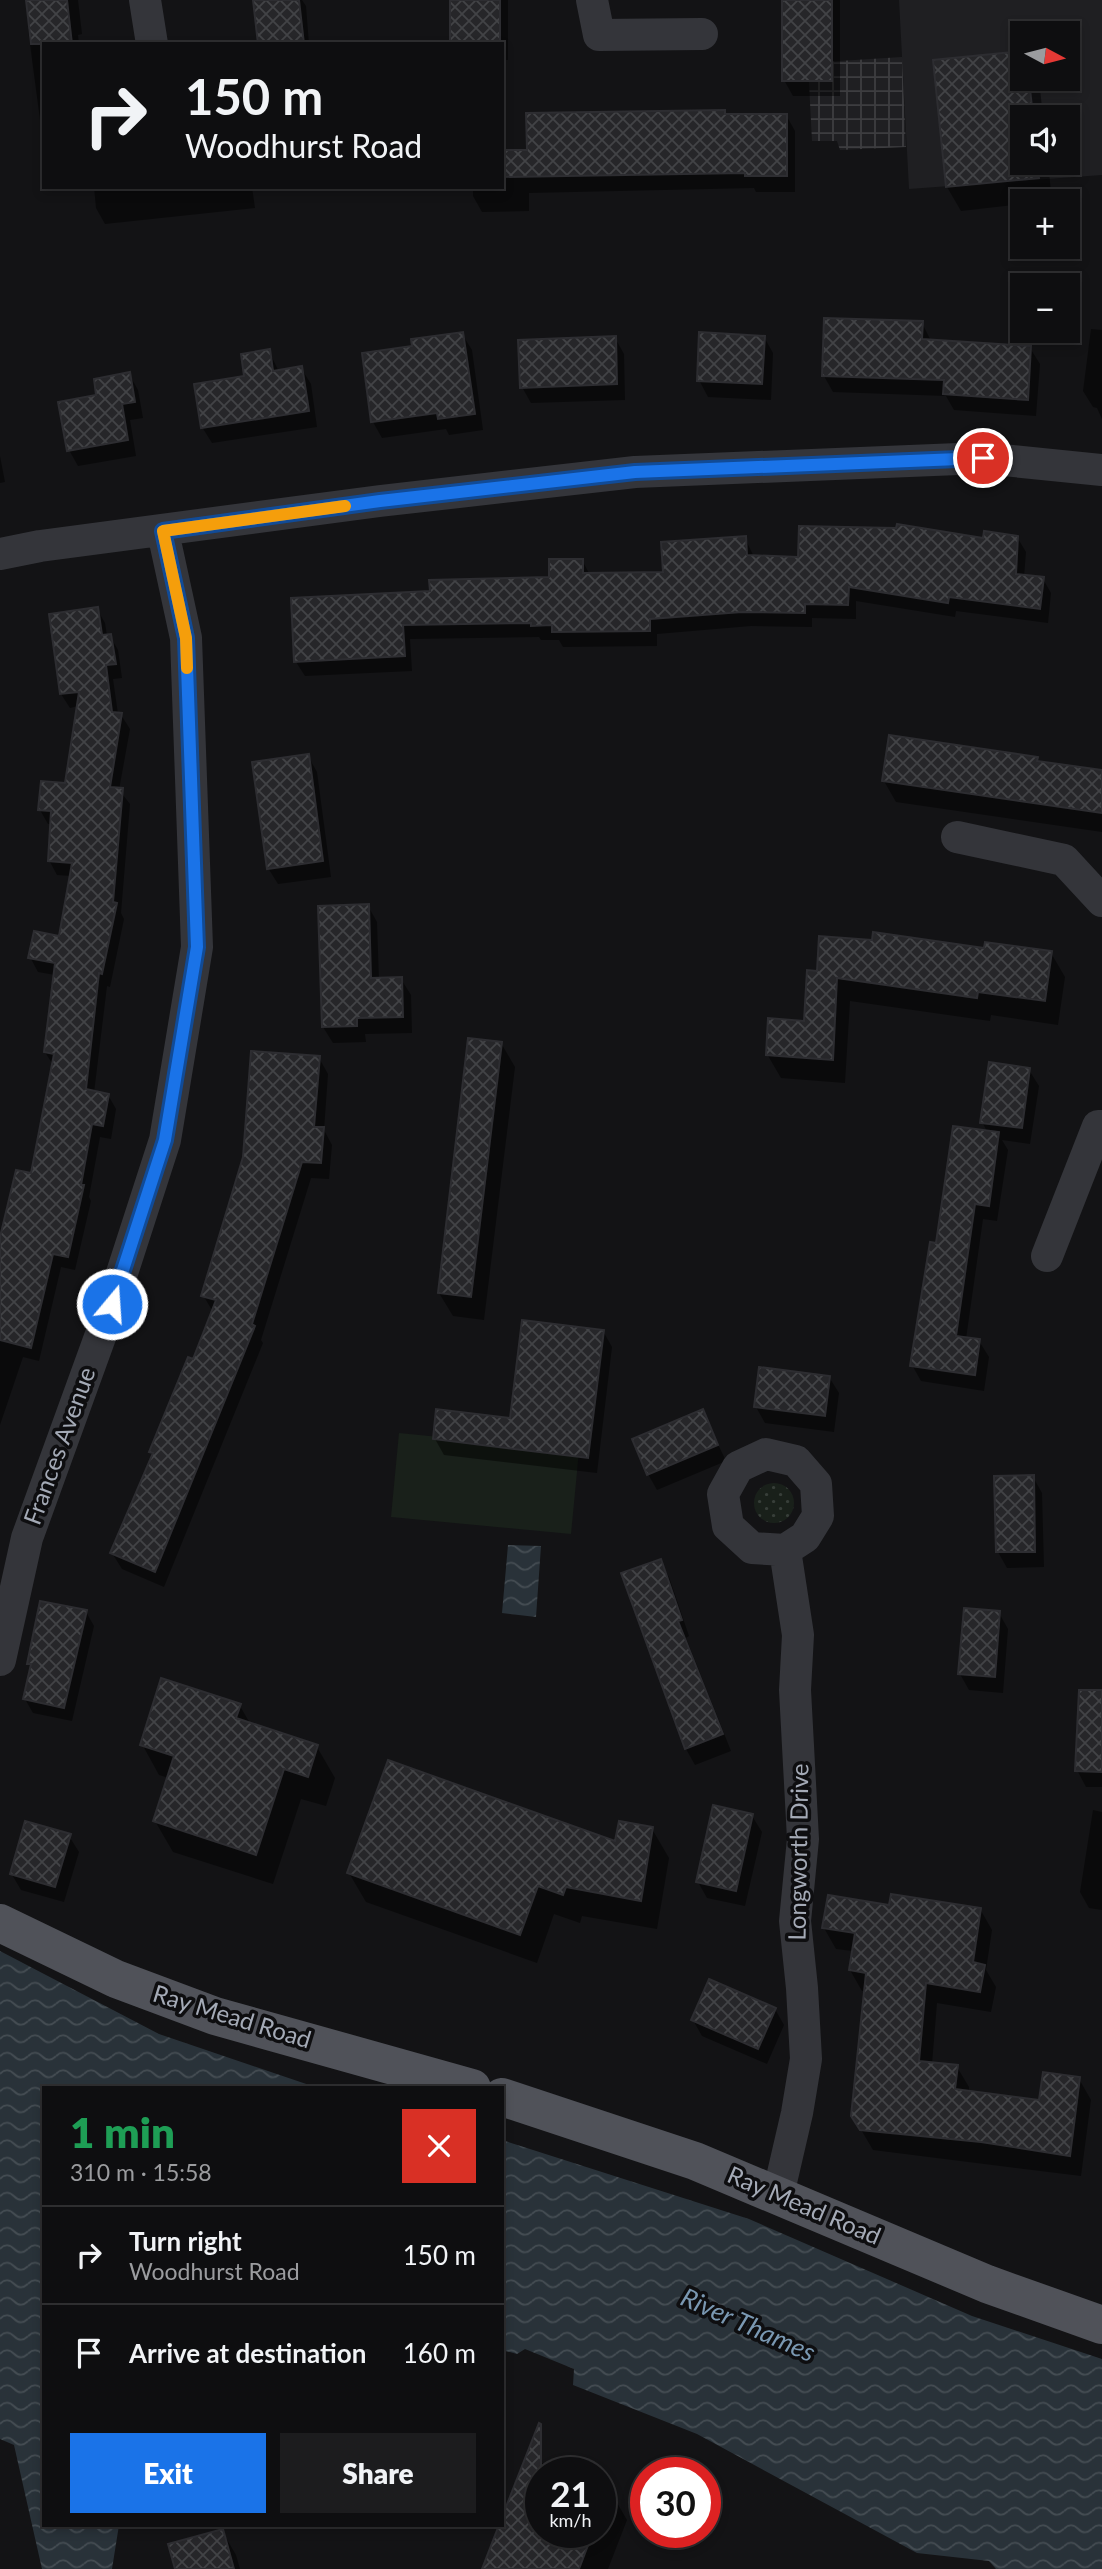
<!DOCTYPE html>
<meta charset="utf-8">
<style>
:root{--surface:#0e0e10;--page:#1c1c1e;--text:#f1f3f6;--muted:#9b9c9f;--line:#2e2e30;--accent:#1a73e8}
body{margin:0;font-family:Lato,sans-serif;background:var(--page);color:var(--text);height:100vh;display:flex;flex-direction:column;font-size:26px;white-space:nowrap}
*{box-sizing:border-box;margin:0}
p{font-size:23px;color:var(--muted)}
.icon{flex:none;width:38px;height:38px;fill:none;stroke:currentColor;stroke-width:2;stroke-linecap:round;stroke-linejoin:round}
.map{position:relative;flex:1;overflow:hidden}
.drawer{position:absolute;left:42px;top:2086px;width:462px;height:441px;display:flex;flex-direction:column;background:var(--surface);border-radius:0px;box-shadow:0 4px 10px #0003,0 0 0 2px var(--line)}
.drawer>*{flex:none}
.banner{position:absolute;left:42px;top:42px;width:462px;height:147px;border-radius:0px;box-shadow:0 4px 10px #0003,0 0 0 2px var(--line);background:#0e0e10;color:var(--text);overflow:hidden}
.needle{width:46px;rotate:97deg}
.controls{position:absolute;left:1010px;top:21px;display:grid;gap:14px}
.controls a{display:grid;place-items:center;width:70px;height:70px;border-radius:0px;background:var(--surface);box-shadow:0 4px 10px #0003,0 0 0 2px var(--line);font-size:35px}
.speed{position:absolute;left:525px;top:2457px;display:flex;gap:14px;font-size:35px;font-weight:700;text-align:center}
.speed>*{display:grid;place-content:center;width:91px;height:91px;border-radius:50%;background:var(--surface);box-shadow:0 4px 10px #0003,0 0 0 2px var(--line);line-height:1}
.speed small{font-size:18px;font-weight:400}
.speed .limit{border:10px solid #d22;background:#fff;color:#111}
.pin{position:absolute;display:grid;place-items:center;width:60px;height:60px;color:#fff;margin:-30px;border:4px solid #fff;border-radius:50%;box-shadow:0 2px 7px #0007}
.me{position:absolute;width:77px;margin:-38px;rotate:18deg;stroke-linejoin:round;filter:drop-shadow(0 0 5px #0008)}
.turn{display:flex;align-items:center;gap:24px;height:147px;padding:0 28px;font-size:32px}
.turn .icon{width:91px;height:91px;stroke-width:2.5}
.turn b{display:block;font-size:49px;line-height:60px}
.round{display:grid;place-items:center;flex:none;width:74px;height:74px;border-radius:0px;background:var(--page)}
.head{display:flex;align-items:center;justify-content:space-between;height:119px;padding:0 28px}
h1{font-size:42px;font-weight:800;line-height:52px;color:#1e9e55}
.button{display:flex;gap:14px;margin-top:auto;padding:14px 28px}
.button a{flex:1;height:80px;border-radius:0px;background:var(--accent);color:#fff;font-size:28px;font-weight:800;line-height:80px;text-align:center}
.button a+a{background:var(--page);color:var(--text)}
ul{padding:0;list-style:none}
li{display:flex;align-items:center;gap:21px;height:98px;padding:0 28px;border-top:2px solid var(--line)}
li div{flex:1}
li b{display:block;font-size:26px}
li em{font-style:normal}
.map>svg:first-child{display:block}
</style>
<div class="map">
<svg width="1102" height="2569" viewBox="0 0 1102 2569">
<defs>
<pattern id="industrial-grid" width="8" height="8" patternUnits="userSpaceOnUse" patternTransform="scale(1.75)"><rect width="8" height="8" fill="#1f1f22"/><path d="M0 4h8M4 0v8" fill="none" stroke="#3d3d40"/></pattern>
<pattern id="green-dots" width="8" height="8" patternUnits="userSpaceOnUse" patternTransform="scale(1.75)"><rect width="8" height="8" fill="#19201a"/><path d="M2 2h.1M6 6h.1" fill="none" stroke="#373e39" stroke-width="1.8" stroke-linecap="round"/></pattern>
<pattern id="water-waves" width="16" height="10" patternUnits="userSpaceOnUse" patternTransform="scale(1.75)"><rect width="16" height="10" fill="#293239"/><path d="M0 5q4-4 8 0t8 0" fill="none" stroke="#454d53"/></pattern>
<pattern id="building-cross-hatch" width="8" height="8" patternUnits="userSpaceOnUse" patternTransform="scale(1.75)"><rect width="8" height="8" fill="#262629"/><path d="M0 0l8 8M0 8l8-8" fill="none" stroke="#424346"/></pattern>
</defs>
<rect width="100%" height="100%" fill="#131315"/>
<path fill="#1f1f22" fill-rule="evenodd" d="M 899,0 L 1102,0 L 1102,175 L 909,189 ZM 1022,33 L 1068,33 L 1068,79 L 1022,79 ZM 1022,117 L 1068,117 L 1068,163 L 1022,163 Z"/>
<path fill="url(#industrial-grid)" d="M 902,57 L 906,147 L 840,150 L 837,141 L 812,141 L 808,63 Z"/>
<path fill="url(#green-dots)" d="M754 1503a20 20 0 1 1 40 0a20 20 0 1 1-40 0Z"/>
<path fill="#19201a" d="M 399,1433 L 579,1451 L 571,1534 L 391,1517 Z"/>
<path fill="url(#water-waves)" d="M 508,1545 L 541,1546 L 536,1617 L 502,1613 Z
M 0,1951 L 159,2034 L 318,2088 L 44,2088 L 44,2525 L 119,2525 L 112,2569 L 42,2569 L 14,2445 L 0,2439 Z
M 502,2140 L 749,2219 L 972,2316 L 1102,2359 L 1102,2569 L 996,2569 L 989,2561 L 917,2553 L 697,2434 L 573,2385 L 574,2369 L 525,2349 L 517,2354 L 502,2350 Z"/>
<path fill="#0007" d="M 28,0 L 78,0 L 82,34 L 78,35 L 79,44 L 44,44 L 44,150 L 28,29 L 31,29 Z
M 254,0 L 302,0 L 306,6 L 309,44 L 259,44 Z
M 451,0 L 508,0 L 508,60 L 502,60 L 502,44 L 452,44 Z
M 784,0 L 840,0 L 840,96 L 793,96 L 784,80 Z
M 1022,53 L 1022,79 L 1039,79 L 1043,117 L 1022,117 L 1022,163 L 1048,163 L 1052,201 L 1022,201 L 1022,204 L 961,211 L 947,187 Z
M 724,111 L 726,115 L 786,115 L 795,131 L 795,192 L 756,192 L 754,188 L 529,193 L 529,211 L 482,212 L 473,196 L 473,187 L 502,187 L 502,152 L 528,152 Z
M 94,187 L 252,187 L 255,208 L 105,224 L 96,208 Z
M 922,323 L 931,341 L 1030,348 L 1040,364 L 1036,416 L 954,410 L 946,396 L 833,392 L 824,376 Z
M 1091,329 L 1102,330 L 1102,419 L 1097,408 L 1093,407 L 1083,391 Z
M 462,334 L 472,350 L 483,430 L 449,435 L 446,429 L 382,438 L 373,422 L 364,355 L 415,348 Z
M 764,337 L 773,353 L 771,400 L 708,397 L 699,380 Z
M 615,338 L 624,354 L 625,400 L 531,403 L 522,387 Z
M 269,351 L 279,372 L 301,368 L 311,384 L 317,427 L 212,443 L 202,427 Z
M 129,374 L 138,390 L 143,418 L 130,420 L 136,456 L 78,466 L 69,450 L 99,396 Z
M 0,456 L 5,482 L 0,483 Z
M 1017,537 L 1026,552 L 1024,577 L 1043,579 L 1051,593 L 1048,623 L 956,611 L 955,617 L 856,601 L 856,619 L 812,618 L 812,627 L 751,626 L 657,634 L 657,646 L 563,647 L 559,640 L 541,640 L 539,637 L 410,639 L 412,671 L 305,676 L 296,662 L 431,593 L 551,578 L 582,560 L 590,575 L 665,574 L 745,538 L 754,557 L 800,559 Z
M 97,609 L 105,623 L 107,636 L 110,636 L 118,650 L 122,678 L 113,679 L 118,714 L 121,715 L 130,729 L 119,790 L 130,804 L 121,913 L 124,919 L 110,987 L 107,986 L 94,1093 L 108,1095 L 116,1109 L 111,1139 L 100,1137 L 89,1197 L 91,1201 L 75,1270 L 61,1267 L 39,1361 L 23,1357 L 0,1425 L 0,1250 L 33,1175 L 53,1065 L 45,1052 L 55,975 L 38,972 L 30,957 L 60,939 L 71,876 L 57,875 L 49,860 L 52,824 L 48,824 L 40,810 L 66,785 L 78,706 L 70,708 L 61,694 Z
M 308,756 L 317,772 L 331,877 L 278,884 L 268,868 Z
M 1037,759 L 1039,763 L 1102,772 L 1102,832 L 896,802 L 884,781 Z
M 368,906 L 377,922 L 379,980 L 401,979 L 411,995 L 412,1033 L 365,1034 L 366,1042 L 333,1043 L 323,1027 Z
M 985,950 L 1051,953 L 1065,977 L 1058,1025 L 991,1015 L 990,1021 L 850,1001 L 845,1083 L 781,1078 L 767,1054 L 805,1022 L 818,973 Z
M 501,1043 L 515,1067 L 484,1320 L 453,1316 L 439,1293 Z
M 319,1058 L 328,1074 L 324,1130 L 332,1145 L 329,1179 L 311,1178 L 261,1340 L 263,1343 L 164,1587 L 122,1569 L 112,1553 L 153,1456 L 151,1451 L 194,1361 L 213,1312 L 203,1295 Z
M 1029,1070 L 1039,1086 L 1030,1144 L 1002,1140 L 1008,1150 L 997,1221 L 983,1219 L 966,1339 L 979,1341 L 989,1357 L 984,1391 L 921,1381 L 912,1365 L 937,1245 L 988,1133 L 982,1122 Z
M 603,1331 L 612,1347 L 597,1473 L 444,1455 L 435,1439 L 511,1420 Z
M 829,1377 L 839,1393 L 834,1432 L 765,1423 L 756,1407 Z
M 702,1411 L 726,1461 L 657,1490 L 648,1474 Z
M 1033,1477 L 1042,1493 L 1044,1567 L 1007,1568 L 998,1552 Z
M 660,1561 L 669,1577 L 689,1636 L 686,1638 L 731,1751 L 695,1765 L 686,1749 L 623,1574 Z
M 86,1612 L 94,1626 L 72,1721 L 33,1713 L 25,1699 L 32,1669 L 28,1663 Z
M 999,1613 L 1008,1629 L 1003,1693 L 969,1690 L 960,1674 Z
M 1102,1693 L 1102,1787 L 1086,1787 L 1077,1770 Z
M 240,1706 L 251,1725 L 317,1747 L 335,1778 L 326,1806 L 301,1799 L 273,1884 L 173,1852 L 155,1821 L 169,1778 L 159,1775 L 142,1744 Z
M 1093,1810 L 1102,1812 L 1102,1910 L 1089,1908 L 1080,1892 Z
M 752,1816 L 762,1832 L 745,1906 L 707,1898 L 698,1882 Z
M 652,1829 L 669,1858 L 657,1929 L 582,1916 L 580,1923 L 554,1914 L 537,1963 L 366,1902 L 349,1873 L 617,1844 Z
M 69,1836 L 79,1852 L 64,1902 L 21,1890 L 11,1873 Z
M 891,1907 L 980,1909 L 992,1930 L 986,1970 L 996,1987 L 991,2012 L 937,2003 L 932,2064 L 957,2067 L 969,2087 L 969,2092 L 1041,2102 L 1079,2079 L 1091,2100 L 1081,2176 L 873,2150 L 853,2116 L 866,1991 L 862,1991 L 850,1970 L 853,1951 L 836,1949 L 824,1928 Z
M 775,2009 L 784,2025 L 767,2064 L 702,2036 L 693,2020 Z
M 527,2457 L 567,2473 L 541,2473 L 541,2532 L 600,2532 L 600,2486 L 609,2489 L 627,2520 L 608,2569 L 484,2569 Z
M 222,2531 L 236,2555 L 240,2569 L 176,2569 Z"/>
<path fill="url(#building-cross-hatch)" stroke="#2d2d31" stroke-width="2" d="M 26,0 L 67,0 L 72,44 L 31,44 Z
M 253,0 L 299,0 L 304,44 L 258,44 Z
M 450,0 L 500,0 L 500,44 L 450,44 Z
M 782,0 L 832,0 L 832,81 L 782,81 Z
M 1022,51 L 1022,79 L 1029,79 L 1033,117 L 1022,117 L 1022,163 L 1037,163 L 1039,178 L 946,187 L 933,60 Z
M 725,110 L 725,114 L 787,114 L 787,176 L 745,176 L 745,173 L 502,177 L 502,150 L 527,150 L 526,113 Z
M 824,318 L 923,321 L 922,339 L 1031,346 L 1028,400 L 943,394 L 944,380 L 822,376 Z
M 463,332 L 475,414 L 438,419 L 437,413 L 371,422 L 362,353 L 412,346 L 411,339 Z
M 699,332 L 765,336 L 762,384 L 697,381 Z
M 616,336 L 617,384 L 520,388 L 518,340 Z
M 270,349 L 273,371 L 302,366 L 309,411 L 201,428 L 194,384 L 244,376 L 241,354 Z
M 130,372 L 135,402 L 122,404 L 128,440 L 67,451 L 58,402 L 96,395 L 94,379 Z
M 897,524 L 983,538 L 984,531 L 1018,536 L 1016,574 L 1044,577 L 1040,609 L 949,597 L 948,603 L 849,587 L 848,605 L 805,604 L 805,613 L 742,612 L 650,619 L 650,631 L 552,632 L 552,625 L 531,626 L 531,623 L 403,625 L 405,656 L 294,662 L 291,598 L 430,591 L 429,580 L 549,577 L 549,559 L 583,559 L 583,573 L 663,572 L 661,542 L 746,536 L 747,555 L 798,557 L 799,526 L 896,528 Z
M 98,607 L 102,635 L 111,634 L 116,664 L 106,665 L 112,712 L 122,713 L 110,787 L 123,788 L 113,902 L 117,903 L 102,974 L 99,973 L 86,1089 L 109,1094 L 103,1126 L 92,1124 L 81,1185 L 84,1185 L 68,1257 L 53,1254 L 31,1348 L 0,1340 L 0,1237 L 16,1170 L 31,1173 L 54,1054 L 44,1052 L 55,963 L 28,958 L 34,931 L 59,936 L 72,863 L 48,861 L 51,811 L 38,810 L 41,781 L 65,783 L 79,692 L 60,694 L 49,614 Z
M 889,735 L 1038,757 L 1037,761 L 1102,770 L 1102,813 L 882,781 Z
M 309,754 L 323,861 L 267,869 L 252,762 Z
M 369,904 L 371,978 L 402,977 L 403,1017 L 357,1018 L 357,1026 L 322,1027 L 318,906 Z
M 873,932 L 984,948 L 985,942 L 1052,951 L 1045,1001 L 978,992 L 977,998 L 837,978 L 833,1060 L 766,1055 L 768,1018 L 804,1021 L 807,970 L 817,971 L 819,936 L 872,940 Z
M 468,1038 L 502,1042 L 471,1297 L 438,1293 Z
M 251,1051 L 320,1056 L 314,1127 L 324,1127 L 321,1163 L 302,1162 L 252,1324 L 255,1326 L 155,1572 L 110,1553 L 153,1453 L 149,1452 L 188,1357 L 193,1359 L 216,1300 L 201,1296 L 243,1157 Z
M 989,1062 L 1030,1068 L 1022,1128 L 980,1123 Z
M 953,1126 L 999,1132 L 989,1206 L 975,1204 L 956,1336 L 980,1339 L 975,1375 L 910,1366 L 930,1242 L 936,1243 Z
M 522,1320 L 604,1330 L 588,1458 L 433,1439 L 436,1409 L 510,1418 Z
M 759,1367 L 830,1376 L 825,1416 L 754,1407 Z
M 703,1409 L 718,1445 L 647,1475 L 632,1439 Z
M 1034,1475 L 1035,1552 L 996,1552 L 994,1476 Z
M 661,1559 L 682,1620 L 678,1621 L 723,1734 L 685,1749 L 621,1573 Z
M 40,1601 L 87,1610 L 64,1708 L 23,1699 L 31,1664 L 27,1664 Z
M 964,1608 L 1000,1611 L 995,1677 L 958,1674 Z
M 161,1678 L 241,1704 L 236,1718 L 318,1745 L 308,1777 L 284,1769 L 256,1855 L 153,1821 L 174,1756 L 140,1745 Z
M 1079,1690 L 1102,1690 L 1102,1772 L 1075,1771 Z
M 388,1760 L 615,1841 L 619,1821 L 653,1827 L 641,1901 L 566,1887 L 563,1895 L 538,1886 L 520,1935 L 347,1873 Z
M 713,1805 L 753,1814 L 736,1891 L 696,1882 Z
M 25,1821 L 71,1834 L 55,1887 L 10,1874 Z
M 891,1894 L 981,1908 L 973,1962 L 985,1965 L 980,1992 L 926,1983 L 919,2061 L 958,2065 L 955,2089 L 1039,2100 L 1043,2072 L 1080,2077 L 1070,2156 L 981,2142 L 860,2130 L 851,2116 L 866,1973 L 849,1970 L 855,1933 L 822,1928 L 828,1895 L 889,1905 Z
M 709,1979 L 776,2008 L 758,2049 L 691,2020 Z
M 539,2423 L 541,2424 L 541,2532 L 593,2532 L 579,2569 L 482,2569 L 499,2525 L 502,2525 L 502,2517 Z
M 223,2529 L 234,2569 L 175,2569 L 168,2544 Z"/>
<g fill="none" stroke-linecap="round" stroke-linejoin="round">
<path stroke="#34353a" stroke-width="32" d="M 145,0 L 152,44
M 592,0 L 599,35 L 702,34
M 0,554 L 40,546 L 380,501 L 635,472 L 983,458 L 1102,470
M 957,837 L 1064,860 L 1102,901
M 1047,1256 L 1098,1126 L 1102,1126
M 0,1660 L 27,1538 L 112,1304 L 165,1140 L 197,947 L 186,638 L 163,532
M 778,2195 L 797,2113 L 806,2059 L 802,1988 L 795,1921 L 803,1839 L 795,1690 L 798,1635 L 785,1550 L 752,1548 L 728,1526 L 723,1494 L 738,1467 L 766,1454 L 796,1461 L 816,1484 L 818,1516 L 805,1537 L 785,1550"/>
<path stroke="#505259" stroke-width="38" d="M 0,1923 L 116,1979 L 215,2016 L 472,2088
M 502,2097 L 695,2161 L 987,2284 L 1102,2325"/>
</g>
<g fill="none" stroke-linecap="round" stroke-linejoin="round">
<g stroke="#114b97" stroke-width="18">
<path id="route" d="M 112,1304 L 165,1140 L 197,947 L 186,638 L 163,531 L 380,501 L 635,472 L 983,458"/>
</g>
<use href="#route" stroke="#1a73e8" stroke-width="12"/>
<path stroke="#f59e0b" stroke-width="12" d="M 187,668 L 186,638 L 163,531 L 345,506"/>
</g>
<g text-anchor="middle" stroke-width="7" stroke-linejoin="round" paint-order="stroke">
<g font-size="24" fill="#a4aab6" stroke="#0e0e10">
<text transform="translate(60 1446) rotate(-70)" y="8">Frances Avenue</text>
<text transform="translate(799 1852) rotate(-89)" y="8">Longworth Drive</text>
<text transform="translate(232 2017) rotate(17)" y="8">Ray Mead Road</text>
<text transform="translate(804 2206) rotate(23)" y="8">Ray Mead Road</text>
</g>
<g font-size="26" font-style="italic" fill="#7a98b2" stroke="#0e0e10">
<text transform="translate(748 2325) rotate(24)" y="9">River Thames</text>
</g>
</g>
</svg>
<div class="controls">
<a><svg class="needle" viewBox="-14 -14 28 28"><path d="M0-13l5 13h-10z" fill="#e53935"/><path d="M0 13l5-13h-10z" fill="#9b9c9f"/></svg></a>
<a><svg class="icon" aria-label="sound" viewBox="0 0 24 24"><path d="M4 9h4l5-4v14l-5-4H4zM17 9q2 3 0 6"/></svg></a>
<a>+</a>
<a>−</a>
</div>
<div class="speed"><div>21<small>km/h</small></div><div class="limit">30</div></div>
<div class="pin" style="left:983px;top:458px;background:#d93025"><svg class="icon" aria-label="arrive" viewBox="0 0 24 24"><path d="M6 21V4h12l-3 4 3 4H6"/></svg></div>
<svg class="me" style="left:112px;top:1304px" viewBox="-20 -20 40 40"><circle r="17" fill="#1a73e8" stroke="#fff" stroke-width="3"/><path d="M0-11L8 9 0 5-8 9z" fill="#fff"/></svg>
<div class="banner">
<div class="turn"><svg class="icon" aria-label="right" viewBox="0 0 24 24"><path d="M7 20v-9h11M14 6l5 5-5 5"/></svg><div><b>150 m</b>Woodhurst Road</div></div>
</div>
<section class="drawer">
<div class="head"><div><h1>1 min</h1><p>310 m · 15:58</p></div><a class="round" style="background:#d93025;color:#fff"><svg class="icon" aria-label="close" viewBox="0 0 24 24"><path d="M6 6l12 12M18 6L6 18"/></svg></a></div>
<ul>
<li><svg class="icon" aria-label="right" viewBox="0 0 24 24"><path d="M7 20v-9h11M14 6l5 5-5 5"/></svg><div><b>Turn right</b><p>Woodhurst Road</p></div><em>150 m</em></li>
<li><svg class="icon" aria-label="arrive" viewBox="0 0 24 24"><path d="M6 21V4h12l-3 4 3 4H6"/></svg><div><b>Arrive at destination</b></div><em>160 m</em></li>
</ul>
<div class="button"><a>Exit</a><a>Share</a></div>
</section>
</div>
